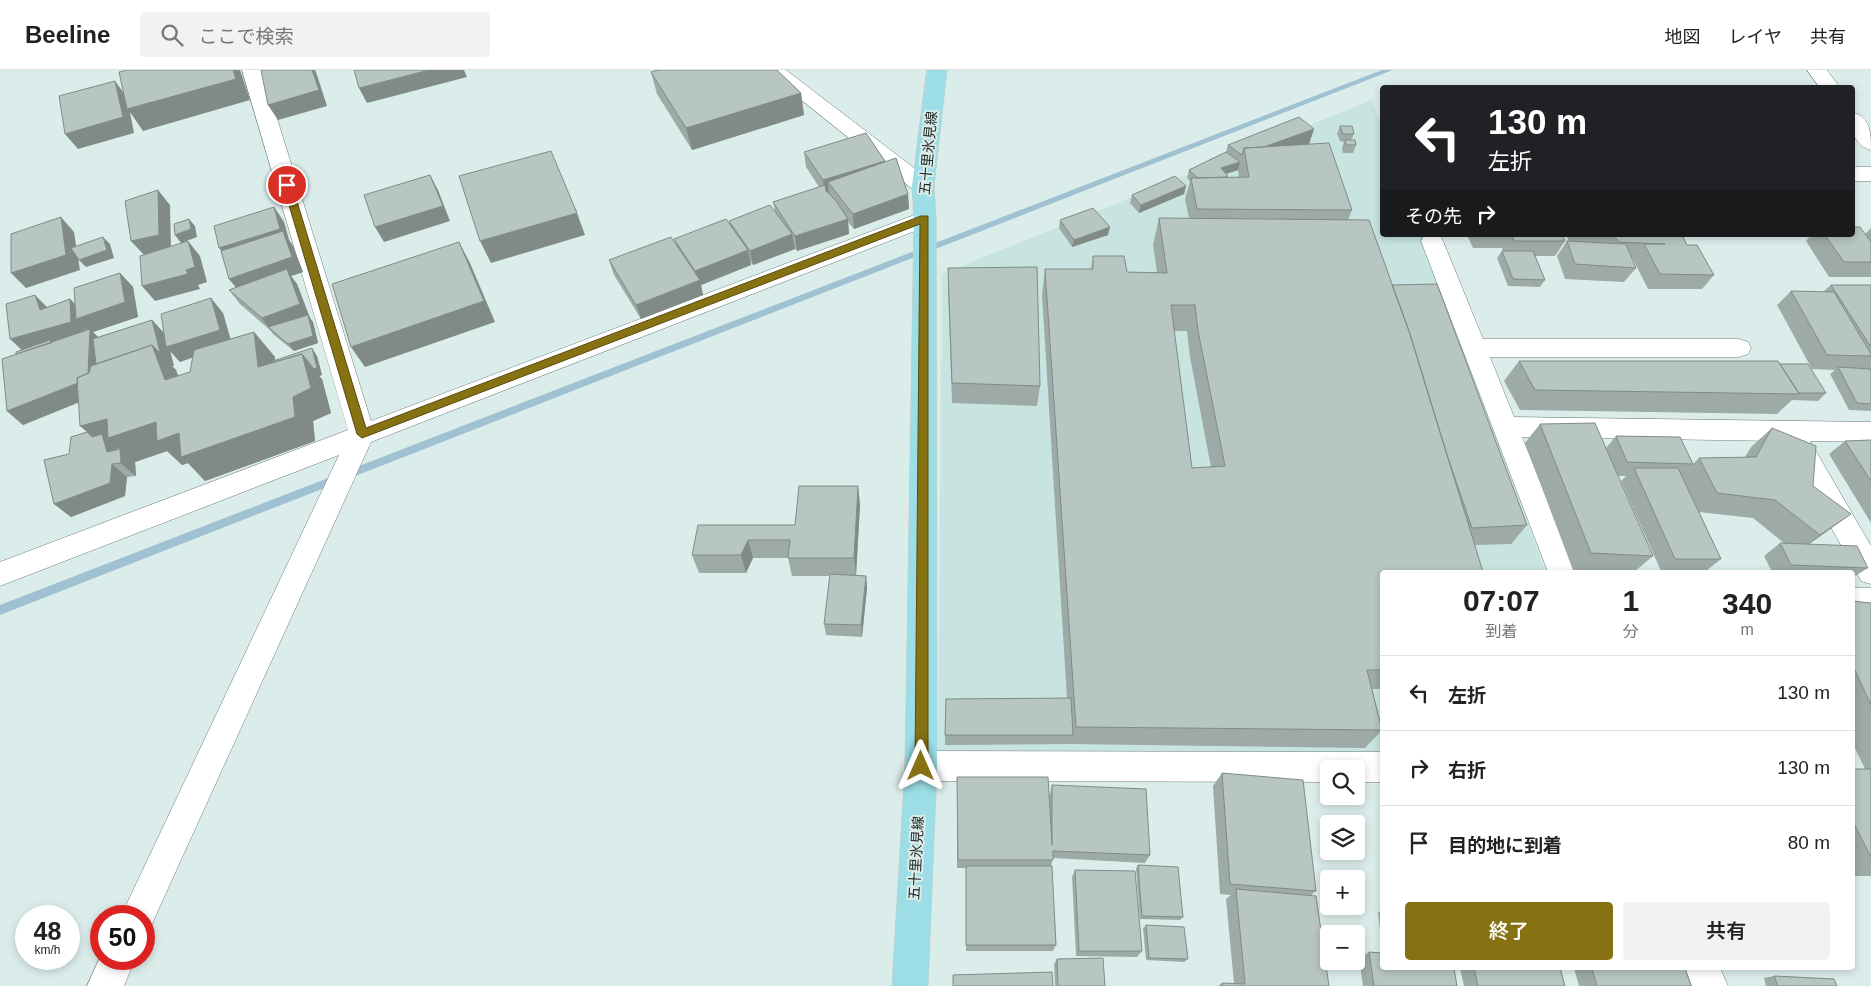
<!DOCTYPE html>
<html lang="ja">
<meta charset="utf-8">
<style>
:root{--surface:#fff;--page:#f2f2f2;--text:#222;--muted:#767676;--line:#e0e0e0;--accent:#877213}
body{margin:0;font-family:Arial,"Noto Sans JP",sans-serif;background:var(--page);color:var(--text);height:100vh;display:flex;flex-direction:column;font-size:19px;white-space:nowrap}
*{box-sizing:border-box;margin:0}
p{font-size:16px;color:var(--muted)}
.icon{flex:none;width:28px;height:28px;fill:none;stroke:currentColor;stroke-width:2;stroke-linecap:round;stroke-linejoin:round}
.map{position:relative;flex:1;overflow:hidden}
.details{position:absolute;left:1380px;top:500px;width:475px;height:400px;display:flex;flex-direction:column;background:var(--surface);border-radius:5px;box-shadow:0 2px 8px #0003}
.details>*{flex:none}
.top-card{position:absolute;left:1380px;top:15px;width:475px;height:152px;border-radius:5px;box-shadow:0 2px 8px #0003;background:#202124;color:#fff;overflow:hidden}
.controls{position:absolute;left:1320px;top:690px;display:grid;gap:10px}
.controls a{display:grid;place-items:center;width:45px;height:45px;border-radius:5px;background:var(--surface);box-shadow:0 2px 8px #0003;font-size:25px}
.speed{position:absolute;left:15px;top:835px;display:flex;gap:10px;font-size:25px;font-weight:700;text-align:center}
.speed>*{display:grid;place-content:center;width:65px;height:65px;border-radius:50%;background:var(--surface);box-shadow:0 2px 8px #0003;line-height:1}
.speed small{font-size:12px;font-weight:400}
.speed .limit{border:8px solid #d22;background:#fff;color:#111}
.pin{position:absolute;display:grid;place-items:center;width:42px;height:42px;color:#fff;margin:-21px;border:2px solid #fff;border-radius:50%;box-shadow:0 1px 5px #0007}
.me{position:absolute;width:55px;margin:-28px;rotate:0deg;stroke-linejoin:round;filter:drop-shadow(0 0 4px #0008)}
.turn{display:flex;align-items:center;gap:18px;height:105px;padding:0 25px;font-size:22px}
.turn .icon{width:65px;height:65px;stroke-width:2.5}
.turn b{display:block;font-size:35px;line-height:42px}
.then{display:flex;align-items:center;height:48px;padding:0 25px;background:#0003;gap:10px;font-size:19px}
.eta{display:flex;justify-content:space-evenly;align-items:center;height:85px;text-align:center}
.eta b{font-size:30px;font-weight:600;line-height:35px}
.primary-button{display:flex;gap:10px;margin-top:auto;padding:10px 25px}
.primary-button a{flex:1;height:58px;border-radius:5px;background:var(--accent);color:#fff;font-size:20px;font-weight:600;line-height:58px;text-align:center}
.primary-button a+a{background:var(--page);color:var(--text)}
ul{padding:0;list-style:none}
li{display:flex;align-items:center;gap:15px;height:75px;padding:0 25px;border-top:1px solid var(--line)}
li div{flex:1}
li b{display:block;font-size:19px}
li em{font-style:normal}
header{display:flex;align-items:center;gap:30px;box-sizing:border-box;height:70px;padding:0 25px;background:var(--surface);border-bottom:1px solid var(--line)}
header strong{font-size:24px}
nav{display:flex;gap:28px;margin-inline-start:auto;font-size:18px}
.search{width:350px;height:45px;background:var(--page);display:flex;align-items:center;gap:12px;box-sizing:border-box;padding:0 18px;border-radius:5px;color:var(--muted);font-size:19px}
.map>svg:first-child{display:block}
</style>
<header>
<strong>Beeline</strong>
<div class="search"><svg class="icon" aria-label="search" viewBox="0 0 24 24"><circle cx="10" cy="10" r="6"/><path d="M15 15l6 6"/></svg>ここで検索</div>
<nav><a>地図</a><a>レイヤ</a><a>共有</a></nav>
</header>
<div class="map">
<svg width="1871" height="916" viewBox="0 0 1871 916">
<rect width="100%" height="100%" fill="#dbedeb"/>
<path fill="#c8e4e1" d="M 1372,30 L 1382,59 L 1382,165 L 1422,165 L 1546,502 L 1382,502 L 1382,683 L 938,681 L 942,204 Z"/>
<g fill="none" stroke-linecap="round" stroke-linejoin="round">
<path fill="#9fc1d1" fill-rule="evenodd" d="M 1382,0 L 1393,0 L 0,545 L 0,535 Z"/>
<g stroke="#6d7d7b" stroke-width="1">
<path id="minor" d="M 242,0 L 262,0 L 371,351 L 917,144 L 925,142 L 933,144 L 936,149 L 933,154 L 371,372 L 150,858 L 144,861 L 144,846 L 121,846 L 339,385 L 0,516 L 0,492 L 348,360 Z
M 764,0 L 786,0 L 931,111 L 934,116 L 931,121 L 923,123 L 915,121 Z
M 1807,0 L 1827,0 L 1840,18 L 1820,18 Z
M 1852,42 C 1871,47 1871,64 1871,80 C 1852,75 1852,58 1852,42 Z
M 1852,97 L 1871,97 L 1871,111 L 1852,111 Z
M 1424,166 L 1440,166 L 1443,171 L 1483,269 L 1739,269 L 1748,272 L 1751,278 L 1748,284 L 1739,287 L 1490,287 L 1514,347 L 1871,352 L 1871,372 L 1810,371 L 1871,476 L 1871,514 L 1861,511 L 1783,371 L 1522,367 L 1576,502 L 1548,502 L 1421,171 Z
M 1852,518 L 1871,518 L 1871,544 L 1852,544 Z
M 921,681 L 1382,682 L 1382,712 L 1356,712 L 1356,699 L 1329,699 L 1329,712 L 921,711 L 910,707 L 905,696 L 910,685 Z
M 101,885 L 101,889 L 135,889 L 124,916 L 87,916 Z
M 1685,898 L 1720,898 L 1728,916 L 1692,916 Z"/>
</g>
<g stroke="#c9caca" stroke-width="1">
<path id="major" d="M 927,0 L 947,0 L 934,116 L 936,149 L 937,696 L 928,916 L 892,916 L 905,696 L 914,149 L 912,116 Z"/>
</g>
<use href="#minor" fill="#fff" fill-rule="evenodd"/>
<use href="#major" fill="#9cdde6" fill-rule="evenodd"/>
</g>
<path fill="#9daaa5" fill-rule="evenodd" d="M 651,2 L 801,23 L 804,45 L 692,80 L 657,24 Z
M 1340,56 L 1354,64 L 1351,70 L 1356,75 L 1353,83 L 1343,83 L 1342,78 L 1344,72 L 1340,71 L 1337,64 Z
M 1314,59 L 1309,74 L 1352,140 L 1348,150 L 1392,215 L 1527,455 L 1511,474 L 1475,475 L 1382,502 L 1382,619 L 1372,619 L 1382,660 L 1365,678 L 1070,674 L 945,675 L 946,629 L 1067,628 L 1042,225 L 1045,199 L 1091,199 L 1093,186 L 1127,202 L 1157,202 L 1153,175 L 1159,148 L 1189,148 L 1185,129 L 1190,111 L 1187,108 L 1189,100 L 1226,82 L 1228,75 ZM 1238,100 L 1239,107 L 1227,107 L 1226,104 ZM 1174,261 L 1187,261 L 1190,287 L 1211,397 L 1192,398 Z
M 804,82 L 885,92 L 908,124 L 909,139 L 854,159 L 848,152 L 849,164 L 797,181 L 794,177 L 795,179 L 753,195 L 750,191 L 751,195 L 701,215 L 703,225 L 641,249 L 614,205 L 609,190 L 676,174 L 674,169 L 730,155 L 729,151 L 775,141 L 773,132 L 819,117 L 806,97 Z
M 1186,116 L 1184,124 L 1139,143 L 1130,133 L 1132,125 Z
M 274,137 L 284,152 L 289,170 L 293,176 L 303,202 L 291,206 L 297,214 L 310,248 L 313,252 L 318,273 L 294,281 L 274,265 L 270,260 L 240,234 L 229,220 L 236,217 L 229,209 L 222,181 Z
M 1060,150 L 1108,165 L 1072,177 L 1059,158 Z
M 1871,158 L 1871,207 L 1829,207 L 1806,171 L 1811,165 L 1852,165 L 1865,164 Z
M 1467,165 L 1562,165 L 1565,171 L 1555,186 L 1535,186 L 1545,210 L 1540,217 L 1508,216 L 1497,188 L 1502,181 L 1503,181 L 1502,178 L 1473,178 Z
M 1566,165 L 1682,165 L 1687,175 L 1714,205 L 1702,219 L 1648,219 L 1633,189 L 1634,188 L 1632,188 L 1636,198 L 1624,212 L 1565,209 L 1557,186 L 1567,171 L 1569,171 Z
M 948,198 L 1040,316 L 1037,336 L 952,333 L 948,219 Z
M 120,203 L 133,217 L 138,247 L 93,262 L 98,267 L 152,250 L 164,263 L 223,243 L 230,269 L 254,262 L 275,287 L 275,290 L 317,286 L 322,305 L 319,306 L 322,309 L 331,343 L 313,351 L 315,371 L 205,411 L 188,393 L 182,395 L 167,381 L 135,392 L 136,406 L 127,407 L 125,426 L 71,447 L 54,434 L 69,384 L 87,362 L 79,332 L 23,355 L 7,341 L 16,284 L 21,280 L 47,237 L 70,229 L 75,234 ZM 170,281 L 180,292 L 193,287 L 190,302 L 178,306 L 176,300 L 172,296 L 174,296 Z
M 1831,215 L 1871,215 L 1871,341 L 1849,340 L 1830,304 L 1835,300 L 1812,299 L 1777,235 L 1791,221 L 1823,222 Z
M 1519,291 L 1780,294 L 1826,323 L 1818,331 L 1792,330 L 1777,344 L 1520,340 L 1504,311 Z
M 1540,354 L 1606,378 L 1616,366 L 1693,394 L 1699,388 L 1745,387 L 1751,377 L 1772,358 L 1813,416 L 1826,462 L 1809,474 L 1868,498 L 1852,508 L 1852,502 L 1772,502 L 1764,486 L 1780,473 L 1784,473 L 1753,448 L 1699,442 L 1721,489 L 1706,501 L 1661,501 L 1621,411 L 1626,406 L 1618,406 L 1653,486 L 1634,502 L 1614,502 L 1573,500 L 1525,373 Z
M 1871,370 L 1871,453 L 1829,384 L 1845,371 Z
M 858,416 L 860,435 L 856,505 L 866,506 L 867,518 L 862,567 L 826,565 L 824,554 L 830,506 L 792,506 L 788,488 L 753,488 L 746,503 L 699,503 L 692,485 L 795,455 Z
M 1852,531 L 1871,533 L 1871,806 L 1852,806 L 1852,699 L 1865,699 L 1852,672 Z
M 1222,703 L 1316,821 L 1310,826 L 1329,916 L 1218,916 L 1222,913 L 1234,913 L 1226,829 L 1231,825 L 1220,824 L 1213,716 Z
M 957,707 L 1050,724 L 1052,715 L 1150,785 L 1145,793 L 1053,788 L 1051,796 L 1056,875 L 1053,881 L 966,881 L 966,798 L 957,798 Z
M 1138,795 L 1183,847 L 1180,850 L 1140,849 L 1136,799 Z
M 1075,800 L 1142,881 L 1137,887 L 1076,886 L 1072,807 Z
M 1382,840 L 1382,873 L 1378,843 Z
M 1146,855 L 1188,889 L 1184,892 L 1146,890 L 1143,858 Z
M 1369,882 L 1457,916 L 1363,916 L 1359,888 Z
M 1057,889 L 1105,916 L 1055,916 L 1054,894 Z
M 1460,898 L 1560,898 L 1565,916 L 1464,916 Z
M 1574,898 L 1685,898 L 1691,916 L 1579,916 Z
M 1774,906 L 1837,916 L 1766,916 L 1764,908 Z"/>
<path fill="#808b86" fill-rule="evenodd" d="M 233,0 L 240,0 L 250,30 L 143,61 L 130,42 L 134,63 L 78,79 L 65,64 L 115,11 L 126,26 Z
M 312,0 L 315,0 L 316,2 L 327,36 L 278,50 L 268,35 Z
M 429,0 L 464,0 L 467,7 L 367,33 L 359,18 Z
M 801,23 L 804,45 L 692,80 L 686,58 Z
M 1314,59 L 1309,74 L 1245,84 Z
M 885,91 L 886,106 L 828,112 L 829,124 L 825,125 L 823,110 Z
M 1240,92 L 1238,100 L 1219,106 L 1221,98 Z
M 430,105 L 438,120 L 450,151 L 384,172 L 375,157 Z
M 1186,116 L 1184,124 L 1139,143 L 1141,135 Z
M 158,120 L 170,135 L 171,180 L 144,185 L 131,171 Z
M 908,124 L 909,139 L 854,159 L 853,144 Z
M 274,137 L 284,152 L 289,170 L 293,176 L 303,202 L 291,206 L 297,214 L 310,248 L 313,252 L 318,273 L 294,281 L 288,274 L 271,260 L 229,209 L 231,193 L 219,178 Z
M 577,143 L 585,165 L 491,193 L 480,171 Z
M 61,147 L 74,162 L 80,200 L 26,218 L 11,203 Z
M 189,149 L 195,156 L 197,167 L 181,173 L 175,165 Z
M 848,149 L 849,164 L 797,181 L 795,166 Z
M 1110,157 L 1108,165 L 1072,177 L 1074,170 Z
M 792,164 L 795,179 L 753,195 L 750,181 Z
M 103,167 L 110,174 L 114,188 L 86,197 L 79,190 Z
M 188,171 L 200,186 L 207,212 L 198,215 L 200,219 L 155,231 L 142,216 L 186,200 Z
M 459,172 L 470,193 L 495,252 L 365,297 L 351,277 Z
M 748,180 L 751,195 L 701,215 L 703,225 L 641,249 L 636,235 L 698,211 L 695,201 Z
M 120,203 L 133,217 L 138,247 L 93,262 L 105,274 L 152,275 L 152,250 L 165,264 L 211,228 L 223,243 L 232,274 L 180,292 L 170,281 L 174,296 L 172,296 L 176,300 L 189,335 L 102,323 L 23,355 L 7,341 L 90,263 L 85,258 L 85,266 L 26,284 L 10,269 L 70,229 L 84,243 Z
M 35,225 L 49,239 L 40,240 Z
M 254,262 L 275,287 L 277,311 L 302,284 L 312,278 L 317,286 L 322,305 L 319,306 L 322,309 L 331,343 L 313,351 L 315,371 L 205,411 L 188,393 L 182,395 L 167,381 L 135,392 L 136,406 L 107,382 L 107,379 L 80,356 L 258,297 ZM 118,377 L 120,379 L 121,390 L 117,378 Z
M 112,394 L 127,407 L 125,426 L 71,447 L 54,434 Z
M 858,416 L 860,435 L 856,506 L 854,488 Z
M 1851,444 L 1826,462 L 1796,483 L 1820,465 Z
M 748,470 L 753,488 L 746,503 L 741,485 Z
M 866,506 L 867,518 L 862,567 L 861,555 Z"/>
<path fill="#b7c6c0" stroke="#808b86" fill-rule="evenodd" d="M 127,0 L 233,0 L 236,9 L 127,39 L 119,2 Z
M 261,0 L 312,0 L 319,20 L 268,35 Z
M 354,0 L 429,0 L 359,18 Z
M 659,0 L 777,0 L 801,23 L 686,58 L 651,2 Z
M 115,11 L 123,47 L 65,64 L 59,26 Z
M 1299,47 L 1314,59 L 1264,77 L 1244,78 L 1242,85 L 1228,75 Z
M 1340,56 L 1352,56 L 1354,64 L 1343,64 Z
M 866,63 L 885,91 L 823,110 L 804,82 Z
M 1345,70 L 1355,70 L 1356,75 L 1346,75 Z
M 1329,73 L 1352,140 L 1197,139 L 1191,108 L 1249,107 L 1244,78 Z
M 551,81 L 577,143 L 480,171 L 459,106 Z
M 1226,82 L 1240,92 L 1221,98 L 1228,106 L 1225,107 L 1198,108 L 1189,100 Z
M 896,88 L 908,124 L 853,144 L 828,112 Z
M 430,105 L 443,136 L 375,157 L 364,125 Z
M 1175,106 L 1186,116 L 1141,135 L 1132,125 Z
M 825,115 L 826,121 L 836,131 L 848,149 L 795,166 L 773,132 Z
M 158,120 L 159,165 L 131,171 L 125,131 Z
M 770,135 L 792,164 L 750,181 L 729,151 Z
M 274,137 L 280,159 L 219,178 L 214,156 Z
M 1093,138 L 1110,157 L 1074,170 L 1060,150 Z
M 61,147 L 66,185 L 11,203 L 11,164 Z
M 1159,148 L 1369,150 L 1409,261 L 1483,502 L 1382,502 L 1382,600 L 1367,600 L 1382,660 L 1076,657 L 1045,199 L 1093,199 L 1093,186 L 1124,186 L 1127,202 L 1167,203 ZM 1171,235 L 1195,235 L 1198,261 L 1225,396 L 1192,398 Z
M 189,149 L 191,159 L 175,165 L 174,154 Z
M 726,149 L 748,180 L 695,201 L 674,169 Z
M 1852,157 L 1860,157 L 1871,172 L 1871,192 L 1844,192 L 1825,165 L 1852,165 Z
M 283,161 L 292,187 L 229,209 L 221,181 Z
M 1512,165 L 1562,165 L 1565,171 L 1514,171 Z
M 1587,165 L 1682,165 L 1687,175 L 1697,175 L 1714,205 L 1660,204 L 1644,174 L 1665,174 L 1619,172 L 1614,166 Z
M 103,167 L 107,180 L 79,190 L 71,178 Z
M 671,167 L 700,210 L 636,235 L 609,190 Z
M 188,171 L 195,197 L 186,200 L 188,204 L 142,216 L 140,186 Z
M 1567,171 L 1626,174 L 1636,198 L 1575,194 Z
M 459,172 L 484,231 L 351,277 L 332,214 Z
M 1502,181 L 1533,181 L 1545,210 L 1513,209 Z
M 1037,197 L 1040,316 L 952,313 L 948,198 Z
M 287,199 L 300,234 L 262,248 L 229,220 Z
M 120,203 L 125,232 L 76,249 L 74,218 Z
M 1437,214 L 1527,455 L 1472,458 L 1447,385 L 1409,261 L 1392,215 Z
M 1831,215 L 1871,215 L 1871,277 Z
M 1791,221 L 1834,222 L 1871,284 L 1871,286 L 1827,285 Z
M 35,225 L 40,240 L 70,229 L 71,252 L 10,269 L 6,234 Z
M 211,228 L 220,260 L 166,277 L 161,244 Z
M 308,245 L 313,266 L 288,274 L 268,257 Z
M 152,250 L 160,282 L 159,282 L 152,275 L 96,294 L 93,269 Z
M 90,259 L 88,303 L 77,308 L 78,313 L 7,341 L 2,289 Z
M 254,262 L 258,297 L 302,284 L 311,318 L 293,327 L 295,347 L 181,387 L 179,363 L 157,371 L 156,352 L 108,368 L 107,349 L 80,356 L 77,308 L 89,303 L 91,296 L 152,275 L 165,310 L 190,302 L 194,280 Z
M 50,270 L 51,273 L 16,284 L 16,282 Z
M 312,278 L 317,298 L 314,299 L 302,284 L 271,293 L 270,292 Z
M 1519,291 L 1778,291 L 1799,324 L 1535,320 Z
M 1780,294 L 1808,294 L 1826,323 L 1799,323 Z
M 1838,297 L 1871,299 L 1871,334 L 1857,333 Z
M 1595,353 L 1653,486 L 1591,483 L 1540,354 Z
M 1772,358 L 1816,376 L 1813,416 L 1851,444 L 1820,465 L 1775,430 L 1717,423 L 1699,388 L 1756,387 Z
M 87,362 L 92,367 L 102,364 L 107,382 L 120,379 L 121,393 L 112,394 L 110,413 L 54,434 L 44,390 L 69,384 L 71,367 Z
M 1616,366 L 1680,367 L 1693,394 L 1627,392 Z
M 1871,370 L 1871,411 L 1845,371 Z
M 1634,398 L 1678,398 L 1721,489 L 1675,489 Z
M 799,416 L 858,416 L 854,488 L 788,488 L 790,470 L 748,470 L 741,485 L 692,485 L 698,455 L 795,455 Z
M 1780,473 L 1857,476 L 1868,498 L 1791,495 Z
M 830,504 L 866,506 L 861,555 L 824,554 Z
M 1852,531 L 1871,533 L 1871,635 L 1852,594 Z
M 1071,628 L 1073,665 L 945,665 L 946,629 Z
M 1852,699 L 1871,699 L 1871,787 L 1852,750 Z
M 1222,703 L 1303,710 L 1316,821 L 1230,814 Z
M 957,707 L 1048,707 L 1052,775 L 1052,715 L 1146,719 L 1150,785 L 1053,781 L 1053,790 L 958,790 Z
M 1138,795 L 1178,797 L 1183,847 L 1142,846 Z
M 966,796 L 1052,796 L 1056,875 L 966,875 Z
M 1075,800 L 1135,801 L 1142,881 L 1079,881 Z
M 1236,819 L 1316,826 L 1329,916 L 1223,916 L 1222,913 L 1245,914 Z
M 1146,855 L 1184,857 L 1188,889 L 1149,888 Z
M 1369,882 L 1382,883 L 1382,898 L 1454,898 L 1457,916 L 1374,916 Z
M 1103,888 L 1105,916 L 1058,916 L 1057,889 Z
M 1474,898 L 1560,898 L 1565,916 L 1478,916 Z
M 1592,898 L 1685,898 L 1691,916 L 1597,916 Z
M 1052,902 L 1053,916 L 953,916 L 953,905 Z
M 1774,906 L 1834,909 L 1837,916 L 1778,916 Z"/>
<path fill="#877213" stroke="#584a0c" d="M 287,112 L 292,115 L 366,358 L 921,146 L 928,146 L 928,696 L 926,700 L 921,702 L 917,700 L 915,696 L 920,154 L 362,368 L 357,364 L 283,115 Z"/>
<g text-anchor="middle" stroke-width="4" stroke-linejoin="round" paint-order="stroke">
<g font-size="14" fill="#1c2222" stroke="#dbedeb">
<text transform="translate(928 83) rotate(-85)" y="5">五十里氷見線</text>
<text transform="translate(916 788) rotate(-87)" y="5">五十里氷見線</text>
</g>
</g>
</svg>
<div class="controls">
<a><svg class="icon" aria-label="search" viewBox="0 0 24 24"><circle cx="10" cy="10" r="6"/><path d="M15 15l6 6"/></svg></a>
<a><svg class="icon" aria-label="layers" viewBox="0 0 24 24"><path d="M12 4l9 5-9 5-9-5zM3 14l9 5 9-5"/></svg></a>
<a>+</a>
<a>−</a>
</div>
<div class="speed"><div>48<small>km/h</small></div><div class="limit">50</div></div>
<div class="pin" style="left:287px;top:115px;background:#d93025"><svg class="icon" aria-label="arrive" viewBox="0 0 24 24"><path d="M6 21V4h12l-3 4 3 4H6"/></svg></div>
<svg class="me" style="left:921px;top:696px" viewBox="-20 -20 40 40"><path d="M0-17L14 15 0 8-14 15z" fill="#877213" stroke="#fff" stroke-width="4"/></svg>
<div class="top-card">
<div class="turn"><svg class="icon" aria-label="left" viewBox="0 0 24 24"><path d="M17 20v-9H6M10 6l-5 5 5 5"/></svg><div><b>130 m</b>左折</div></div>
<div class="then">その先<svg class="icon" aria-label="right" viewBox="0 0 24 24"><path d="M7 20v-9h11M14 6l5 5-5 5"/></svg></div>
</div>
<section class="details">
<div class="eta">
<div><b>07:07</b><p>到着</p></div>
<div><b>1</b><p>分</p></div>
<div><b>340</b><p>m</p></div>
</div>
<ul>
<li><svg class="icon" aria-label="left" viewBox="0 0 24 24"><path d="M17 20v-9H6M10 6l-5 5 5 5"/></svg><div><b>左折</b></div><em>130 m</em></li>
<li><svg class="icon" aria-label="right" viewBox="0 0 24 24"><path d="M7 20v-9h11M14 6l5 5-5 5"/></svg><div><b>右折</b></div><em>130 m</em></li>
<li><svg class="icon" aria-label="arrive" viewBox="0 0 24 24"><path d="M6 21V4h12l-3 4 3 4H6"/></svg><div><b>目的地に到着</b></div><em>80 m</em></li>
</ul>
<div class="primary-button"><a>終了</a><a>共有</a></div>
</section>
</div>
